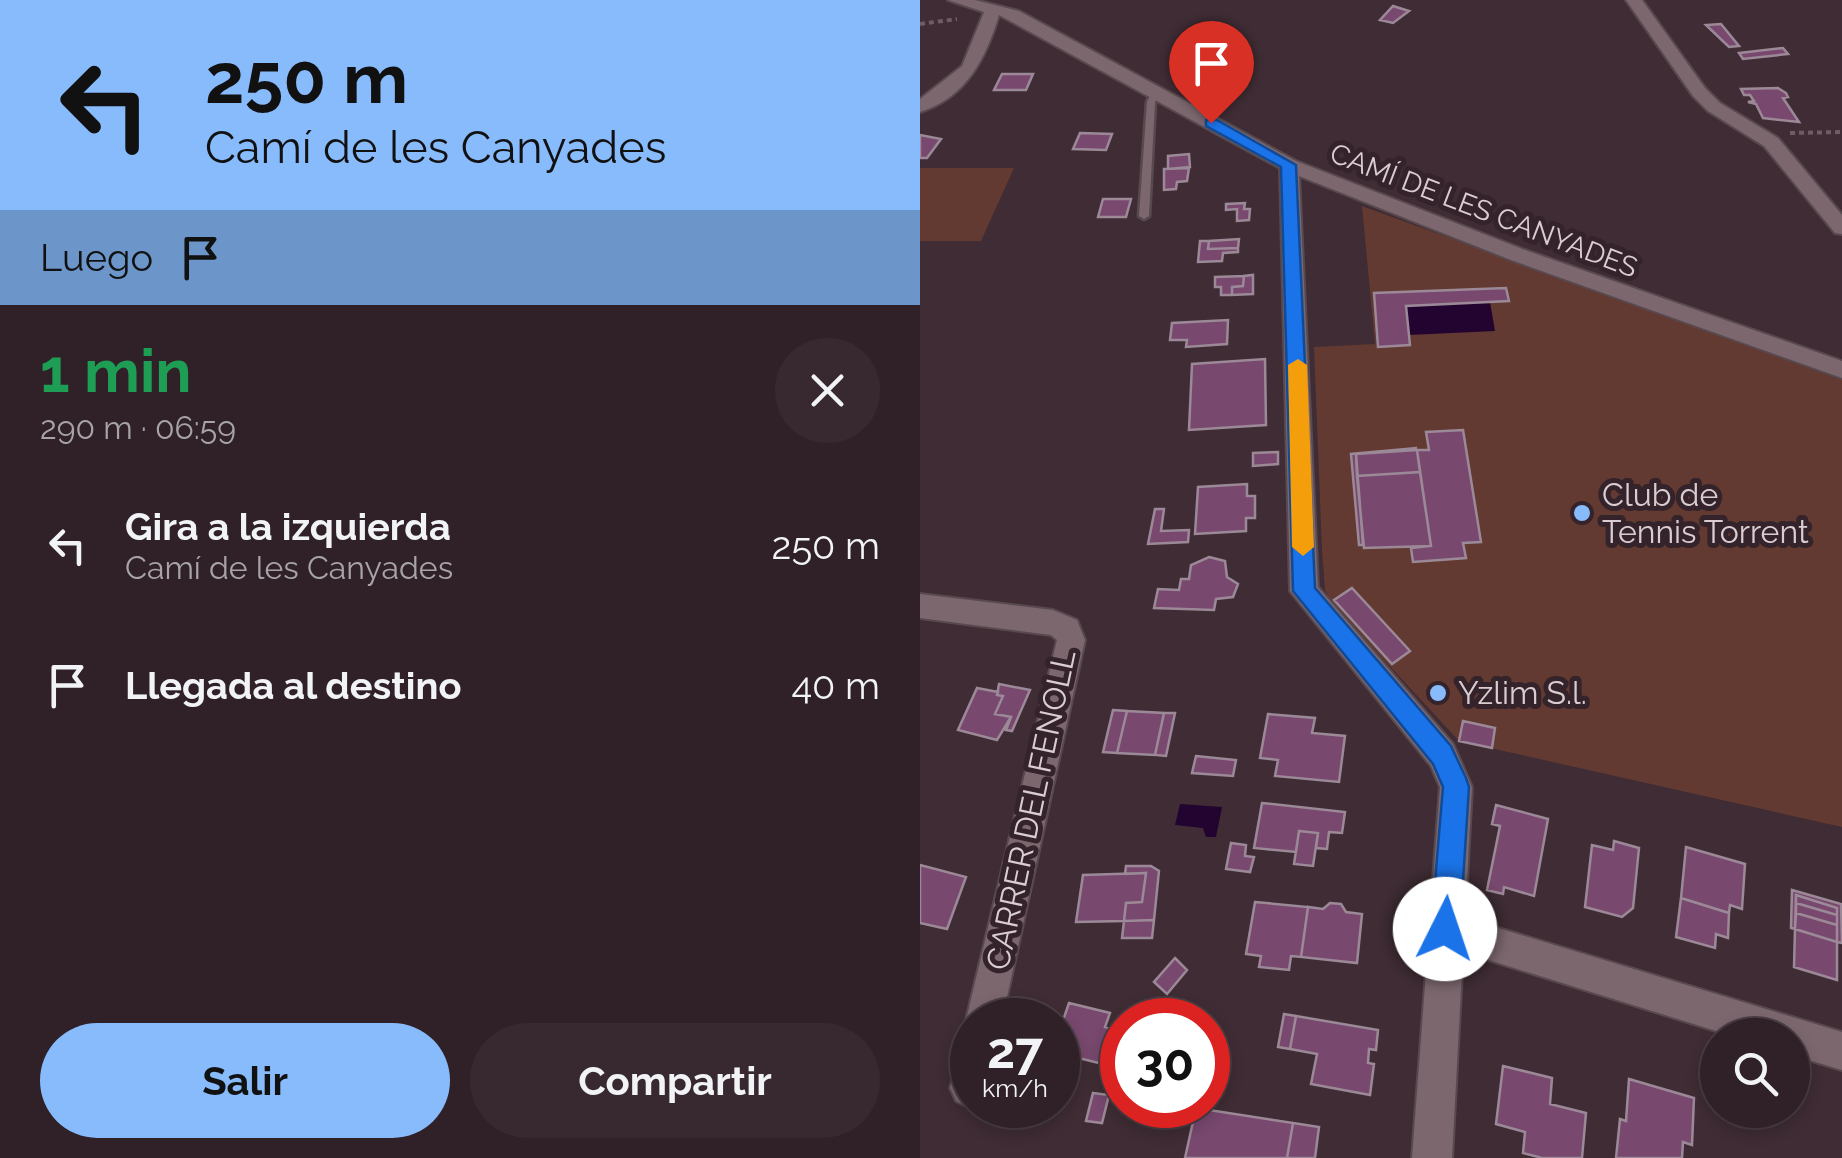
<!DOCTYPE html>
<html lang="es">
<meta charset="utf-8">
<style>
:root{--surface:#2f2127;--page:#37292f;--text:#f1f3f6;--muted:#a7a3a7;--line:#4a3e44;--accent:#88bbfc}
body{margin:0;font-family:Raleway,sans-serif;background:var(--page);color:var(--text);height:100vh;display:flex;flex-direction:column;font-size:38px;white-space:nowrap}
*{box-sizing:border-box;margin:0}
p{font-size:32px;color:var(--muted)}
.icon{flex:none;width:55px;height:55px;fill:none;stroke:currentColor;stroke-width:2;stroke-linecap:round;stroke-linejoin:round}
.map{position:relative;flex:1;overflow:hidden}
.drawer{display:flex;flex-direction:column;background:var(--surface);width:920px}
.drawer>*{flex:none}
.guide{background:#88bbfc;color:#111;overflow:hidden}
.controls{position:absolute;left:780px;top:1018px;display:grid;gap:20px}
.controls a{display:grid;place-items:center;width:110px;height:110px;border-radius:50%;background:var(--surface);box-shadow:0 5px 15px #0003,0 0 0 2px var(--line);font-size:50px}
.speed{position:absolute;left:30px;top:998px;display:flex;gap:20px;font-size:50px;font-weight:700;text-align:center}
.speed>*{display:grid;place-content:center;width:130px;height:130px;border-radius:50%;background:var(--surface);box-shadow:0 5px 15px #0003,0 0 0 2px var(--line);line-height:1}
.speed small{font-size:25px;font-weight:400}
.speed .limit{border:15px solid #d22;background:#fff;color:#111}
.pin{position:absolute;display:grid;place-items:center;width:85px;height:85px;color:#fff;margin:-102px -42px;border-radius:50% 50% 50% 0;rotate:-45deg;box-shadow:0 0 10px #0007}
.pin .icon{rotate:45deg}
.me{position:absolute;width:110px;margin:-55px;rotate:4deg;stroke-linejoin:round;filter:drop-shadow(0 0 8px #0008)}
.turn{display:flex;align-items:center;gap:35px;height:210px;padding:0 40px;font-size:45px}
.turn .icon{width:130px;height:130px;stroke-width:2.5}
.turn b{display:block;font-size:70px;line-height:85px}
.then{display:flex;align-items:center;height:95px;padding:0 40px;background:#0003;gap:20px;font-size:38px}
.round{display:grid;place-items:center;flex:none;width:105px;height:105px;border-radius:52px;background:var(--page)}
.headline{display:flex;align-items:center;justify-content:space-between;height:170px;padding:0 40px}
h1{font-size:60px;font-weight:700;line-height:75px;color:#1e9e55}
.action{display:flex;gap:20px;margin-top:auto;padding:20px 40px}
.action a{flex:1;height:115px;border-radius:60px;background:var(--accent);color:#111;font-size:40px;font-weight:700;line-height:115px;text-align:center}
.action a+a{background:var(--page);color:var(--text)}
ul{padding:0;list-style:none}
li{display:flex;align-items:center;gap:30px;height:140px;padding:0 40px}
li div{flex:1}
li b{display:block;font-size:38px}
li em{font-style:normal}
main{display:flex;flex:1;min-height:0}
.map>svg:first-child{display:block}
</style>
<main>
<section class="drawer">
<div class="guide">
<div class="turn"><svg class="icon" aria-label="left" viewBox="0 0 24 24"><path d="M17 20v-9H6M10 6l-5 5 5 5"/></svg><div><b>250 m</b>Camí de les Canyades</div></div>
<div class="then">Luego<svg class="icon" aria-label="arrive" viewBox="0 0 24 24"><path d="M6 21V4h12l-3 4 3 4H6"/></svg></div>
</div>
<div class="headline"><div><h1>1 min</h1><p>290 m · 06:59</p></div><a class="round"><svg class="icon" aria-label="close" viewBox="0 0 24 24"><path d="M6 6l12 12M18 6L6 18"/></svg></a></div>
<ul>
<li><svg class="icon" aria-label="left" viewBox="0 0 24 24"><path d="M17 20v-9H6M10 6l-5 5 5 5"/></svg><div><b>Gira a la izquierda</b><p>Camí de les Canyades</p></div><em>250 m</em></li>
<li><svg class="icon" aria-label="arrive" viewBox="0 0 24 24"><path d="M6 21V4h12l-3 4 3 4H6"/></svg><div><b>Llegada al destino</b></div><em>40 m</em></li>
</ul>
<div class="action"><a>Salir</a><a>Compartir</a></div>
</section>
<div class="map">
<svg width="922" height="1158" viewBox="0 0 922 1158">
<rect width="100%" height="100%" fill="#3f2c34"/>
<path fill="#623a31" d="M 0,168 L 94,168 L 61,241 L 0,241 Z
M 442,206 L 922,380 L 922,827 L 539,741 L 414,606 L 405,590 L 402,550 L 394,347 L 455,344 Z"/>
<path fill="#230430" d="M 570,302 L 575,331 L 489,335 L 486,306 Z
M 260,804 L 302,807 L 296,837 L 286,837 L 283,828 L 255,825 Z"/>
<path fill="#78486f" stroke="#9c8997" stroke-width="2.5" d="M 473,6 L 489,11 L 473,23 L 460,20 Z
M 801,24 L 819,46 L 809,47 L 786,25 Z
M 863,48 L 868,54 L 823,59 L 819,53 Z
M 82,74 L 113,74 L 106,90 L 74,90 Z
M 858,88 L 866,93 L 868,97 L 863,98 L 879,122 L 843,118 L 836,104 L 828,102 L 834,101 L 830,95 L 824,95 L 821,89 Z
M 160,133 L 192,134 L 186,150 L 153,149 Z
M 0,135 L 21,139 L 7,158 L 0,158 Z
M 269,154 L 270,167 L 248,169 L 248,156 Z
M 269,168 L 267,181 L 257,182 L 256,189 L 244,190 L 244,169 Z
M 183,199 L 211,199 L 206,217 L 178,217 Z
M 325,203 L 324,209 L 330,209 L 329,220 L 317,221 L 317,209 L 306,210 L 306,204 Z
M 319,239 L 318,248 L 288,249 L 289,241 Z
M 280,241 L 289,241 L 288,249 L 318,248 L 318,252 L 303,253 L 302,261 L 278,262 Z
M 333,275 L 333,294 L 312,295 L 312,287 L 323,286 L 324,276 Z
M 324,276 L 323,286 L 312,287 L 312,295 L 301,295 L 301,287 L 295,287 L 295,277 Z
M 586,288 L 589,301 L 486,306 L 490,345 L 458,347 L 454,293 Z
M 308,320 L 307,344 L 266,347 L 267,340 L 250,340 L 252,323 Z
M 345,359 L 346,425 L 269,430 L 272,364 Z
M 543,430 L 561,542 L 543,543 L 546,558 L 493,562 L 491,548 L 511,546 L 497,450 L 509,450 L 506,432 Z
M 497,448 L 436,454 L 443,545 L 439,545 L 431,454 Z
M 497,450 L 500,472 L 437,476 L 436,454 Z
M 358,452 L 358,464 L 333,466 L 333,453 Z
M 500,472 L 511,546 L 444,548 L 437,476 Z
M 327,484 L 327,496 L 335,496 L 335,518 L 326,518 L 326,531 L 275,534 L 278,487 Z
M 235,509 L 244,509 L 241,531 L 269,530 L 268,542 L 228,544 Z
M 289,557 L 305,561 L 307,577 L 318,584 L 313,597 L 296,599 L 294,610 L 234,608 L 238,589 L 259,590 L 261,579 L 269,579 L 271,565 Z
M 432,588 L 490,651 L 472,664 L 414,600 Z
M 79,684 L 110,690 L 92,731 L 86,730 L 91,717 L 75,714 L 83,696 L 77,695 Z
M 57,688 L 78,692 L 77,695 L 83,696 L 75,714 L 91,717 L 77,740 L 38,730 Z
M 193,710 L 207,711 L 197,753 L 183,752 Z
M 207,711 L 244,713 L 235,755 L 197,753 Z
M 244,713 L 255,713 L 246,756 L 235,755 Z
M 348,714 L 395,718 L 392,733 L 425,736 L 419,782 L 355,776 L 358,760 L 340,758 Z
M 543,721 L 575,728 L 572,748 L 539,741 Z
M 276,756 L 316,760 L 313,776 L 272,773 Z
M 342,803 L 425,812 L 422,833 L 409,832 L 407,849 L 396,848 L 398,833 L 379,831 L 376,852 L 334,848 Z
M 576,805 L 628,819 L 614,896 L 584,887 L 583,894 L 567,890 L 580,826 L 572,824 Z
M 379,831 L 398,833 L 393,866 L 374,864 Z
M 694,841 L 719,848 L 713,908 L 702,917 L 665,907 L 672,845 L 693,850 Z
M 311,843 L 326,845 L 325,856 L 334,857 L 330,872 L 306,869 Z
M 766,847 L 825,864 L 822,909 L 810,905 L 809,913 L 761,898 Z
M 0,865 L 46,877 L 27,929 L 0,923 Z
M 206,866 L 231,866 L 239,871 L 234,920 L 204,921 L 206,903 L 222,902 L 226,873 L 205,874 Z
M 226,873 L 222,902 L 206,903 L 204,921 L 156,922 L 163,875 Z
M 872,890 L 921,904 L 922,943 L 917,942 L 917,908 L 876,895 L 875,929 L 871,928 Z
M 876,895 L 917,908 L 917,915 L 876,903 Z
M 761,898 L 809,913 L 808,938 L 796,934 L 795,948 L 756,937 Z
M 335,902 L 388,907 L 381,957 L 371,956 L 369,970 L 339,967 L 341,956 L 326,954 Z
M 410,903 L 421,904 L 426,912 L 442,914 L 437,963 L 381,957 L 388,907 L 403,909 Z
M 876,903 L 917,915 L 917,925 L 876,913 Z
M 876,913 L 917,925 L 917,942 L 875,929 Z
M 234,920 L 232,938 L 202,938 L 204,921 Z
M 875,929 L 917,942 L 917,980 L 874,967 Z
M 255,958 L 267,970 L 247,994 L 234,982 Z
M 149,1003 L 190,1013 L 185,1027 L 199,1030 L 187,1065 L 138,1053 L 138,1035 Z
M 364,1014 L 376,1016 L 370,1049 L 358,1047 Z
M 376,1016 L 458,1030 L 456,1050 L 449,1049 L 448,1063 L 454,1064 L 450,1095 L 391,1084 L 397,1054 L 370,1049 Z
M 583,1066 L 632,1078 L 630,1104 L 666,1113 L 662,1158 L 622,1158 L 603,1153 L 605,1132 L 576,1124 Z
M 709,1079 L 774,1098 L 772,1145 L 763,1142 L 762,1158 L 696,1158 L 700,1119 L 706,1121 Z
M 173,1093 L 189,1095 L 182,1123 L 166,1121 Z
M 276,1108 L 373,1123 L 367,1158 L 265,1158 Z
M 373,1123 L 399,1127 L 395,1158 L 367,1158 Z"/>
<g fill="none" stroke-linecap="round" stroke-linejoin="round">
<g stroke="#58494e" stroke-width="5">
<path id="lane" d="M 236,88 L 240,91 L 235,102 L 229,216 L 224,219 L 219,216 L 227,102 L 233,89 Z"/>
</g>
<g stroke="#58494e" stroke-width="4">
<path id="street" d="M 28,0 L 55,0 L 99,11 L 376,161 L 605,250 L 922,361 L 922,378 L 591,260 L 379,176 L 398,587 L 533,744 L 552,787 L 545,918 L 922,1032 L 922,1070 L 872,1055 L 872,1035 L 809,1035 L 543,952 L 532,1158 L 492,1158 L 520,787 L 511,766 L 370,591 L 360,168 L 79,15 C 66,58 46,98 0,112 L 0,99 L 42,66 L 64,12 Z
M 706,0 L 722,0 L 785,88 L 800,103 L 858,138 L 922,215 L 922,234 L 915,233 L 844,146 L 788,111 L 773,96 Z
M 0,594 L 133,610 L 157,620 L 165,640 L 82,1020 L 52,1020 L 52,1034 L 46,1020 L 137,640 L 131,635 L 0,618 Z
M 52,1053 L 54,1105 L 49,1107 L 36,1101 L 30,1088 L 39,1059 Z"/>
</g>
<path stroke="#6e5d64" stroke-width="4" stroke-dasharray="5 4" stroke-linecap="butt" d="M 0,24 L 37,19
M 870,133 L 922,132"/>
<use href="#lane" fill="#7c676f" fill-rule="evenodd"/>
<use href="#street" fill="#7c676f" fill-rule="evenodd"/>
</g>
<path fill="#1a73e8" stroke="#114b97" stroke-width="2.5" d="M 286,120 L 297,120 L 376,165 L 395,588 L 531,746 L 546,778 L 549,787 L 540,929 L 535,939 L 525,944 L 515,939 L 511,929 L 523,787 L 513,764 L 373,591 L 361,167 L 286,126 Z"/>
<path fill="#f59e0b" d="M 378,359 L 387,365 L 394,547 L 383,556 L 372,547 L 368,365 Z"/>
<g fill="#88bbfc" stroke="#34232a" stroke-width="4">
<circle cx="662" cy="513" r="10"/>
<circle cx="518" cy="693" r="10"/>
</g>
<g text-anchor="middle" stroke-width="10" stroke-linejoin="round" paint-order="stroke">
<g font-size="28" fill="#dacdd2" stroke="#34232a">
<text transform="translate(564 210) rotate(21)" y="10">CAMÍ DE LES CANYADES</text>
</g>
<g font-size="32" fill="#dacdd2" stroke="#34232a" text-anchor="start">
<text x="682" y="506">Club de<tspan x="682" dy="37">Tennis Torrent</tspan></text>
<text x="538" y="704">Yzlim S.l.</text>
</g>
<g font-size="32" fill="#dacdd2" stroke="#34232a">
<text transform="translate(111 810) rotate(-78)" y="11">CARRER DEL FENOLL</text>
</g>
</g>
</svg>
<div class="controls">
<a><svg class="icon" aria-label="search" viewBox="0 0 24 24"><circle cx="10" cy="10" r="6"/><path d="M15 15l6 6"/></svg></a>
</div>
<div class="speed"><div>27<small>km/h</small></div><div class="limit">30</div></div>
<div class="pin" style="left:291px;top:123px;background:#d93025"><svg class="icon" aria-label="arrive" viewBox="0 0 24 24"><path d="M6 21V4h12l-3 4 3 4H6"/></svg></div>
<svg class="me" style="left:525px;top:929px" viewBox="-20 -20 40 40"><circle r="19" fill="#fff"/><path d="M0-13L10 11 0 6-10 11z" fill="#1a73e8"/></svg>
</div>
</main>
